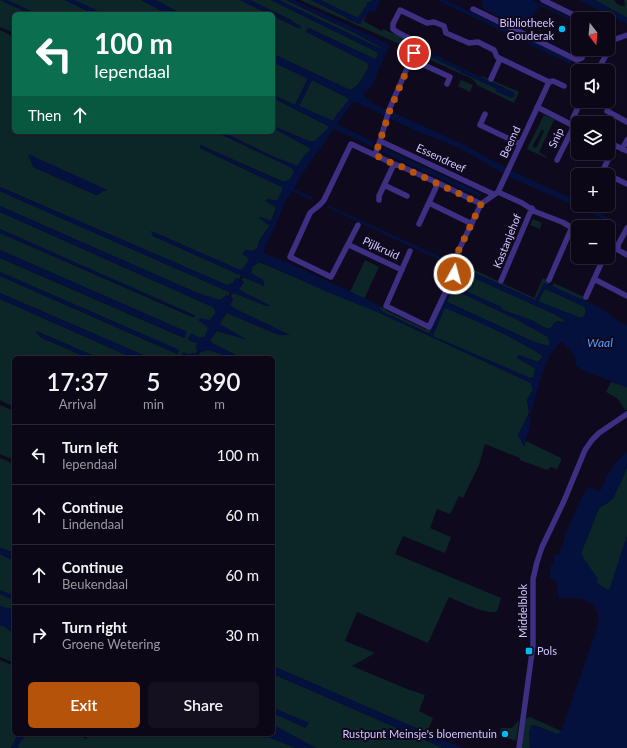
<!DOCTYPE html>
<meta charset="utf-8">
<style>
:root{--surface:#0b0716;--page:#14101f;--text:#f1f3f6;--muted:#9a99a1;--line:#2b2835;--accent:#b45309}
body{margin:0;font-family:Lato,sans-serif;background:var(--page);color:var(--text);height:100vh;display:flex;flex-direction:column;font-size:15px;white-space:nowrap}
*{box-sizing:border-box;margin:0}
p{font-size:13px;color:var(--muted)}
.icon{flex:none;width:22px;height:22px;fill:none;stroke:currentColor;stroke-width:2;stroke-linecap:round;stroke-linejoin:round}
.map{position:relative;flex:1;overflow:hidden}
.panel{position:absolute;left:12px;top:356px;width:263px;height:380px;display:flex;flex-direction:column;background:var(--surface);border-radius:6px;box-shadow:0 1px 3px #0004,0 0 0 1px var(--line)}
.panel>*{flex:none}
.banner{position:absolute;left:12px;top:12px;width:263px;height:122px;border-radius:6px;box-shadow:0 1px 3px #0004,0 0 0 1px var(--line);background:#0b6e4f;color:#fff;overflow:hidden}
.needle{width:26px;rotate:164deg}
.buttons{position:absolute;left:571px;top:12px;display:grid;gap:8px}
.buttons a{display:grid;place-items:center;width:44px;height:44px;border-radius:6px;background:var(--surface);box-shadow:0 1px 3px #0004,0 0 0 1px var(--line);font-size:20px}
.pin{position:absolute;display:grid;place-items:center;width:34px;height:34px;color:#fff;margin:-17px;border:2px solid #fff;border-radius:50%;box-shadow:0 1px 4px #0007}
.me{position:absolute;width:44px;margin:-22px;rotate:7deg;stroke-linejoin:round;filter:drop-shadow(0 0 3px #0008)}
.turn{display:flex;align-items:center;gap:14px;height:84px;padding:0 16px;font-size:18px}
.turn .icon{width:52px;height:52px;stroke-width:2.5}
.turn b{display:block;font-size:28px;line-height:34px}
.then{display:flex;align-items:center;height:38px;padding:0 16px;background:#0003;gap:8px;font-size:15px}
.eta{display:flex;justify-content:space-evenly;align-items:center;height:68px;text-align:center}
.eta b{font-size:24px;font-weight:600;line-height:28px}
.action{display:flex;gap:8px;margin-top:auto;padding:8px 16px}
.action a{flex:1;height:46px;border-radius:6px;background:var(--accent);color:#fff;font-size:16px;font-weight:600;line-height:46px;text-align:center}
.action a+a{background:var(--page);color:var(--text)}
ul{padding:0;list-style:none}
li{display:flex;align-items:center;gap:12px;height:60px;padding:0 16px;border-top:1px solid var(--line)}
li div{flex:1}
li b{display:block;font-size:15px}
li em{font-style:normal}
.map>svg:first-child{display:block}
</style>
<div class="map">
<svg width="627" height="748" viewBox="0 0 627 748">
<rect width="100%" height="100%" fill="#0f091e"/>
<path fill="#0c2628" fill-rule="evenodd" d="M 0,0 L 31,14 L 14,14 L 14,33 L 0,27 Z
M 7,0 L 65,0 L 94,14 L 37,14 Z
M 74,0 L 141,0 L 168,14 L 104,14 Z
M 156,0 L 240,0 L 269,14 L 181,14 Z
M 250,0 L 271,0 L 377,52 L 378,56 L 375,59 L 309,28 L 307,32 L 367,62 L 369,67 C 363,75 361,86 350,90 L 273,54 L 273,16 L 300,29 L 291,20 Z
M 279,0 L 286,0 L 353,32 L 382,48 L 381,49 Z
M 300,0 L 311,0 L 354,21 L 355,17 L 320,0 L 374,0 L 367,3 L 368,12 L 364,20 L 365,22 L 382,31 L 383,29 L 412,42 L 414,44 L 413,50 Z
M 595,0 L 614,0 C 616,4 620,6 624,6 L 625,4 L 624,0 L 627,0 L 627,18 Z
M 0,30 L 14,37 L 14,132 L 216,132 L 292,168 L 294,172 L 289,181 L 284,182 L 200,145 L 200,148 L 282,187 L 282,191 L 277,201 L 267,199 L 266,201 L 276,207 L 271,221 L 260,217 L 259,218 L 270,225 L 259,241 L 258,247 L 253,251 L 245,250 L 243,254 L 250,259 L 244,268 L 240,270 L 151,231 L 153,236 L 239,274 L 241,276 L 239,279 L 236,278 L 233,283 L 227,285 L 0,187 ZM 33,167 L 107,190 L 103,191 L 96,195 Z
M 418,50 L 462,72 L 461,74 L 416,53 Z
M 273,62 L 308,78 L 295,105 L 273,95 Z
M 463,73 L 495,88 L 497,92 L 515,93 L 481,77 L 482,76 L 519,92 L 514,103 L 477,85 C 474,79 469,76 462,75 Z
M 312,80 L 348,98 L 349,100 L 334,119 L 334,122 L 299,106 Z
M 461,80 L 473,85 L 470,92 L 458,86 Z
M 273,98 L 328,126 L 328,129 L 315,141 L 311,142 L 273,126 Z
M 544,115 L 560,122 L 554,120 L 539,152 L 547,157 L 547,158 L 527,149 ZM 542,129 L 544,131 L 537,147 L 534,148 L 533,145 Z
M 273,128 L 310,148 L 310,150 L 298,165 L 295,165 L 274,157 L 223,132 L 273,132 Z
M 0,191 L 227,291 L 230,293 L 229,295 L 226,295 L 222,299 L 219,300 L 195,292 L 0,206 Z
M 0,212 L 213,307 L 216,312 L 210,320 L 199,320 L 207,326 L 208,328 L 205,337 L 188,340 L 197,343 L 196,349 L 198,351 L 196,353 L 182,355 L 186,358 L 150,358 L 0,293 L 0,276 L 177,354 L 179,350 L 0,272 L 0,258 L 184,338 L 187,332 L 0,250 L 0,233 L 192,317 L 194,317 L 195,316 L 0,229 Z
M 533,219 L 542,223 L 540,229 L 530,225 Z
M 365,260 L 379,267 L 365,297 L 365,299 L 349,292 L 351,290 Z
M 259,262 L 382,314 L 531,383 L 533,390 L 527,400 L 529,413 L 518,435 L 524,446 L 526,441 L 561,458 L 561,461 L 557,469 L 551,467 L 547,470 L 520,460 L 520,458 L 485,444 L 479,465 L 463,498 L 459,496 L 450,514 L 437,509 L 430,528 L 451,537 L 445,553 L 403,536 L 395,554 L 501,598 L 497,611 C 488,616 459,601 449,597 L 428,643 L 357,612 L 345,641 L 375,653 L 352,666 L 407,689 L 425,695 L 419,711 L 433,718 L 427,733 L 273,666 L 273,358 L 201,358 L 199,354 L 200,352 L 208,350 L 240,357 L 212,343 L 210,340 L 217,331 L 245,339 L 219,324 L 227,313 L 279,335 L 289,335 L 237,311 L 230,305 L 233,299 L 231,296 L 232,294 L 236,294 L 267,306 L 270,306 L 243,292 L 239,289 L 244,282 L 241,280 L 243,277 L 264,286 L 263,280 L 251,273 L 252,267 Z
M 458,262 L 534,298 L 543,278 L 549,281 L 549,285 L 545,284 L 535,300 L 461,267 L 430,334 L 383,312 L 378,306 L 385,309 L 385,310 L 427,330 L 428,329 L 430,330 L 457,273 Z
M 461,272 L 554,314 L 566,321 L 563,322 L 557,321 L 552,327 L 547,329 L 533,321 L 503,310 L 501,307 L 454,286 Z
M 554,283 L 586,298 L 585,301 L 552,286 Z
M 453,289 L 518,320 L 548,337 L 550,344 L 548,346 L 534,342 L 447,302 Z
M 546,289 L 585,307 C 587,311 585,316 582,318 L 578,317 L 540,302 L 538,301 L 544,290 Z
M 0,299 L 133,358 L 99,358 L 36,331 L 42,338 L 88,358 L 14,358 L 14,407 L 0,400 Z
M 445,307 C 479,322 512,336 543,356 L 538,362 L 519,355 L 517,358 L 535,368 L 534,377 L 530,378 L 432,336 Z
M 611,382 L 627,387 L 627,410 L 625,410 L 617,398 L 606,392 Z
M 0,405 L 14,411 L 14,460 L 0,454 Z
M 0,458 L 14,464 L 14,553 L 1,548 L 0,549 Z
M 627,467 L 627,536 L 610,589 L 608,590 L 596,583 L 581,553 L 599,508 L 608,503 L 621,482 Z
M 0,554 L 14,561 L 14,596 L 0,590 Z
M 0,594 L 14,600 L 14,610 L 0,606 Z
M 0,626 L 4,626 L 14,634 L 14,663 L 0,657 Z
M 0,660 L 14,666 L 14,734 L 18,735 L 11,748 L 0,748 Z
M 273,674 L 443,748 L 316,748 L 277,727 L 273,727 L 273,713 L 305,727 L 309,723 L 273,708 Z
M 530,717 L 561,731 L 561,732 L 557,734 L 534,725 L 529,731 L 530,748 L 521,748 L 525,719 Z
M 519,720 L 516,741 L 499,734 L 501,728 L 512,728 Z
M 26,734 L 75,734 L 86,739 L 88,736 L 84,734 L 261,734 L 296,748 L 17,748 L 20,742 Z"/>
<path fill="#03113c" fill-rule="evenodd" d="M 0,0 L 7,0 L 37,14 L 31,14 Z
M 65,0 L 74,0 L 104,14 L 94,14 Z
M 141,0 L 156,0 L 181,14 L 168,14 Z
M 240,0 L 250,0 L 301,26 L 301,29 L 273,16 L 273,14 L 269,14 Z
M 271,0 L 279,0 L 381,49 L 382,48 L 353,32 L 286,0 L 294,0 L 387,43 L 389,46 L 373,84 L 363,95 L 374,104 L 393,112 L 464,145 L 512,171 L 573,199 L 578,200 L 578,205 L 586,205 L 588,207 L 620,224 L 619,226 L 509,177 L 457,147 L 418,132 L 358,103 L 353,102 L 337,124 L 373,142 L 373,145 L 371,146 L 334,129 L 300,177 L 294,189 L 312,197 L 311,200 L 292,191 L 285,202 L 272,234 L 263,250 L 265,254 L 287,262 L 377,304 L 383,312 L 429,334 L 461,267 L 535,300 L 543,284 L 545,283 L 601,308 L 621,323 L 627,325 L 627,387 L 586,372 L 576,366 L 576,356 L 562,342 L 560,342 L 548,358 L 540,381 L 531,414 L 529,413 L 527,400 L 533,390 L 531,383 L 382,314 L 327,292 L 261,262 C 255,262 251,267 251,273 L 263,280 L 264,286 L 153,236 L 151,231 L 240,270 L 244,268 L 249,259 L 243,254 L 245,250 L 253,251 L 258,247 L 259,241 L 270,226 L 259,218 L 260,217 L 271,221 L 276,210 L 276,207 L 266,201 L 267,199 L 277,201 L 282,191 L 282,187 L 200,148 L 200,145 L 278,180 C 287,183 290,181 294,172 L 292,168 L 217,132 L 223,132 L 274,157 L 295,165 L 298,165 L 304,156 L 310,150 L 310,148 L 273,128 L 273,126 L 311,142 L 315,141 L 329,127 L 328,126 L 273,98 L 273,95 L 295,105 L 308,79 L 273,62 L 273,54 L 350,90 C 361,86 363,75 369,67 L 367,63 L 306,32 L 308,28 L 375,59 L 378,56 L 377,52 ZM 312,80 L 348,98 L 349,100 L 337,114 L 334,121 L 299,106 ZM 461,272 L 554,314 L 566,321 L 563,322 L 554,322 L 552,327 L 547,329 L 533,321 L 503,310 L 501,307 L 455,286 ZM 453,289 L 518,320 L 548,337 L 550,344 L 548,346 L 534,342 L 447,302 ZM 546,289 L 585,307 C 587,311 585,316 582,318 L 578,317 L 540,302 L 539,301 L 544,290 ZM 445,308 C 479,322 512,336 543,356 L 538,362 L 518,355 L 517,358 L 535,368 L 534,377 L 530,378 L 433,336 Z
M 311,0 L 320,0 L 356,17 L 354,21 Z
M 374,0 L 380,0 L 376,11 L 368,12 L 367,3 Z
M 437,0 L 446,0 L 572,60 L 570,64 Z
M 482,0 L 532,0 L 578,21 L 578,24 L 540,6 L 525,27 L 522,27 L 484,9 L 481,4 Z
M 578,0 L 595,0 L 627,18 L 627,24 Z
M 414,45 L 514,93 L 515,96 L 511,98 L 497,92 L 495,88 L 413,49 Z
M 384,148 L 481,193 L 482,195 L 479,197 L 382,152 Z
M 28,154 L 108,190 L 103,191 L 98,195 L 92,193 L 33,167 Z
M 0,187 L 227,285 L 233,283 L 236,278 L 244,282 L 239,289 L 243,292 L 271,306 L 267,306 L 236,294 L 232,294 L 227,291 L 15,198 L 0,191 Z
M 328,205 L 449,261 L 447,264 L 327,207 Z
M 0,206 L 195,292 L 219,300 L 222,299 L 226,295 L 229,295 L 233,299 L 230,305 L 232,307 L 290,335 L 279,335 L 227,313 L 225,314 L 220,324 L 247,340 L 217,331 L 210,340 L 212,343 L 241,358 L 226,356 L 208,350 C 203,352 200,353 196,349 L 197,343 L 188,339 L 191,333 L 200,338 L 205,337 L 208,328 L 207,326 L 198,320 L 200,318 L 210,320 L 216,312 L 213,307 L 0,212 Z
M 0,229 L 195,315 L 195,317 L 0,233 Z
M 0,250 L 187,332 L 185,338 L 0,258 Z
M 0,272 L 179,350 L 178,354 L 0,276 Z
M 0,293 L 150,358 L 133,358 L 0,299 Z
M 34,331 L 99,358 L 88,358 L 42,338 Z
M 183,352 L 188,354 L 196,353 L 201,356 L 201,358 L 186,358 L 182,355 Z
M 528,416 L 531,417 L 529,429 L 524,447 L 522,442 L 518,435 Z
M 627,452 L 627,467 L 621,482 L 613,499 L 599,508 L 581,553 L 582,556 L 598,579 L 597,583 L 608,590 L 610,588 L 627,536 L 627,748 L 530,748 L 529,732 L 531,725 L 534,725 L 557,734 L 561,732 L 599,622 C 598,597 578,598 559,598 L 556,581 L 549,578 L 551,565 L 553,565 L 555,554 L 558,555 L 565,538 L 564,537 L 584,492 L 589,487 L 600,491 C 608,474 612,464 627,452 Z
M 0,548 L 14,553 L 14,561 L 0,554 Z
M 0,590 L 14,596 L 14,600 L 0,594 Z
M 0,606 L 14,610 L 14,634 L 4,626 L 0,626 Z
M 273,666 L 462,748 L 443,748 L 273,674 Z
M 273,708 L 309,723 L 305,728 L 273,713 Z
M 273,727 L 277,727 L 316,748 L 296,748 L 268,737 L 264,738 L 261,734 L 273,734 Z
M 18,734 L 26,734 L 26,735 L 20,742 L 17,748 L 11,748 Z"/>
<g fill="none" stroke-linecap="round" stroke-linejoin="round">
<path stroke="#03113c" stroke-width="5.5" d="M 349,17 L 359,21 L 367,9 L 377,0"/>
<path stroke="#3d2f82" stroke-width="5.5" d="M 543,0 L 582,19
M 473,9 L 577,60 L 582,58 L 586,49
M 411,59 L 450,77 L 447,84
M 597,71 L 612,45 L 613,40 L 627,35
M 491,79 L 500,59
M 537,107 L 578,128
M 607,111 L 627,122
M 485,114 L 480,125 L 520,144
M 380,141 L 493,194
M 608,142 L 627,151
M 615,146 L 602,172 L 627,184
M 622,149 L 627,140
M 375,155 L 380,141 L 389,110 L 418,43 L 397,32 L 393,29 L 393,24 L 400,10 L 427,23 L 434,22 L 444,26 L 446,33 L 469,43 L 478,42 L 494,50 L 497,57 L 549,82 L 553,81 L 564,86
M 557,160 L 572,130 L 573,118 L 581,101
M 394,164 L 400,166 L 438,183 L 419,224
M 384,185 L 407,196
M 498,192 L 522,203 L 536,212 L 562,222 L 578,231
M 429,203 L 472,224
M 481,204 L 498,192 L 549,82
M 358,225 L 331,277 L 290,257 L 310,213 C 315,208 320,206 324,200 L 351,144 L 394,164 L 379,196 L 379,200
M 608,244 L 627,255
M 349,245 L 402,270
M 618,249 L 618,245 L 627,228
M 410,251 L 386,306 L 429,327 L 454,274 L 455,258 L 481,204 L 438,183
M 594,279 L 627,296
M 549,280 L 572,227
M 501,281 L 532,208
M 586,297 L 604,257
M 519,748 L 533,645 L 533,579 L 537,562 L 542,547 L 564,501 L 585,450 L 592,440 L 599,433 L 627,414"/>
</g>
<g fill="none" stroke-linecap="round" stroke-linejoin="round">
<path stroke="#b45309" stroke-width="7" stroke-dasharray="0 12.6" d="M 414,53 L 390,110 L 380,141 L 375,155 L 394,164 L 400,166 L 481,204 L 455,258 L 454,274"/>
</g>
<g fill="#00baf1" stroke="#0f091e" stroke-width="1.5">
<circle cx="562" cy="29" r="4"/>
<rect x="525" y="647" width="8" height="8" rx="2"/>
<circle cx="505" cy="734" r="4"/>
</g>
<g text-anchor="middle" stroke-width="4" stroke-linejoin="round" paint-order="stroke">
<g font-size="11" fill="#d4c6ff" stroke="#0f091e" text-anchor="end">
<text x="554" y="27">Bibliotheek<tspan x="554" dy="13">Gouderak</tspan></text>
<text x="537" y="655" text-anchor="start">Pols</text>
<text x="497" y="738">Rustpunt Meinsje's bloementuin</text>
</g>
<g font-size="11" fill="#d4c6ff" stroke="#0f091e">
<text transform="translate(556 138) rotate(-65)" y="4">Snip</text>
<text transform="translate(510 142) rotate(-65)" y="4">Beemd</text>
<text transform="translate(441 158) rotate(25)" y="4">Essendreef</text>
<text transform="translate(507 241) rotate(-68)" y="4">Kastanjehof</text>
<text transform="translate(381 248) rotate(25)" y="4">Pijlkruid</text>
<text transform="translate(523 611) rotate(-90)" y="4">Middelblok</text>
</g>
<g font-size="12" font-style="italic" fill="#549aff" stroke="#0f091e">
<text x="600" y="347">Waal</text>
</g>
</g>
</svg>
<div class="buttons">
<a><svg class="needle" viewBox="-14 -14 28 28"><path d="M0-13l5 13h-10z" fill="#e53935"/><path d="M0 13l5-13h-10z" fill="#9a99a1"/></svg></a>
<a><svg class="icon" aria-label="sound" viewBox="0 0 24 24"><path d="M4 9h4l5-4v14l-5-4H4zM17 9q2 3 0 6"/></svg></a>
<a><svg class="icon" aria-label="layers" viewBox="0 0 24 24"><path d="M12 4l9 5-9 5-9-5zM3 14l9 5 9-5"/></svg></a>
<a>+</a>
<a>−</a>
</div>
<div class="pin" style="left:414px;top:53px;background:#d93025"><svg class="icon" aria-label="arrive" viewBox="0 0 24 24"><path d="M6 21V4h12l-3 4 3 4H6"/></svg></div>
<svg class="me" style="left:454px;top:274px" viewBox="-20 -20 40 40"><circle r="17" fill="#b45309" stroke="#fff" stroke-width="3"/><path d="M0-11L8 9 0 5-8 9z" fill="#fff"/></svg>
<div class="banner">
<div class="turn"><svg class="icon" aria-label="left" viewBox="0 0 24 24"><path d="M17 20v-9H6M10 6l-5 5 5 5"/></svg><div><b>100 m</b>Iependaal</div></div>
<div class="then">Then<svg class="icon" aria-label="ahead" viewBox="0 0 24 24"><path d="M12 20V5M6 11l6-6 6 6"/></svg></div>
</div>
<section class="panel">
<div class="eta">
<div><b>17:37</b><p>Arrival</p></div>
<div><b>5</b><p>min</p></div>
<div><b>390</b><p>m</p></div>
</div>
<ul>
<li><svg class="icon" aria-label="left" viewBox="0 0 24 24"><path d="M17 20v-9H6M10 6l-5 5 5 5"/></svg><div><b>Turn left</b><p>Iependaal</p></div><em>100 m</em></li>
<li><svg class="icon" aria-label="ahead" viewBox="0 0 24 24"><path d="M12 20V5M6 11l6-6 6 6"/></svg><div><b>Continue</b><p>Lindendaal</p></div><em>60 m</em></li>
<li><svg class="icon" aria-label="ahead" viewBox="0 0 24 24"><path d="M12 20V5M6 11l6-6 6 6"/></svg><div><b>Continue</b><p>Beukendaal</p></div><em>60 m</em></li>
<li><svg class="icon" aria-label="right" viewBox="0 0 24 24"><path d="M7 20v-9h11M14 6l5 5-5 5"/></svg><div><b>Turn right</b><p>Groene Wetering</p></div><em>30 m</em></li>
</ul>
<div class="action"><a>Exit</a><a>Share</a></div>
</section>
</div>
